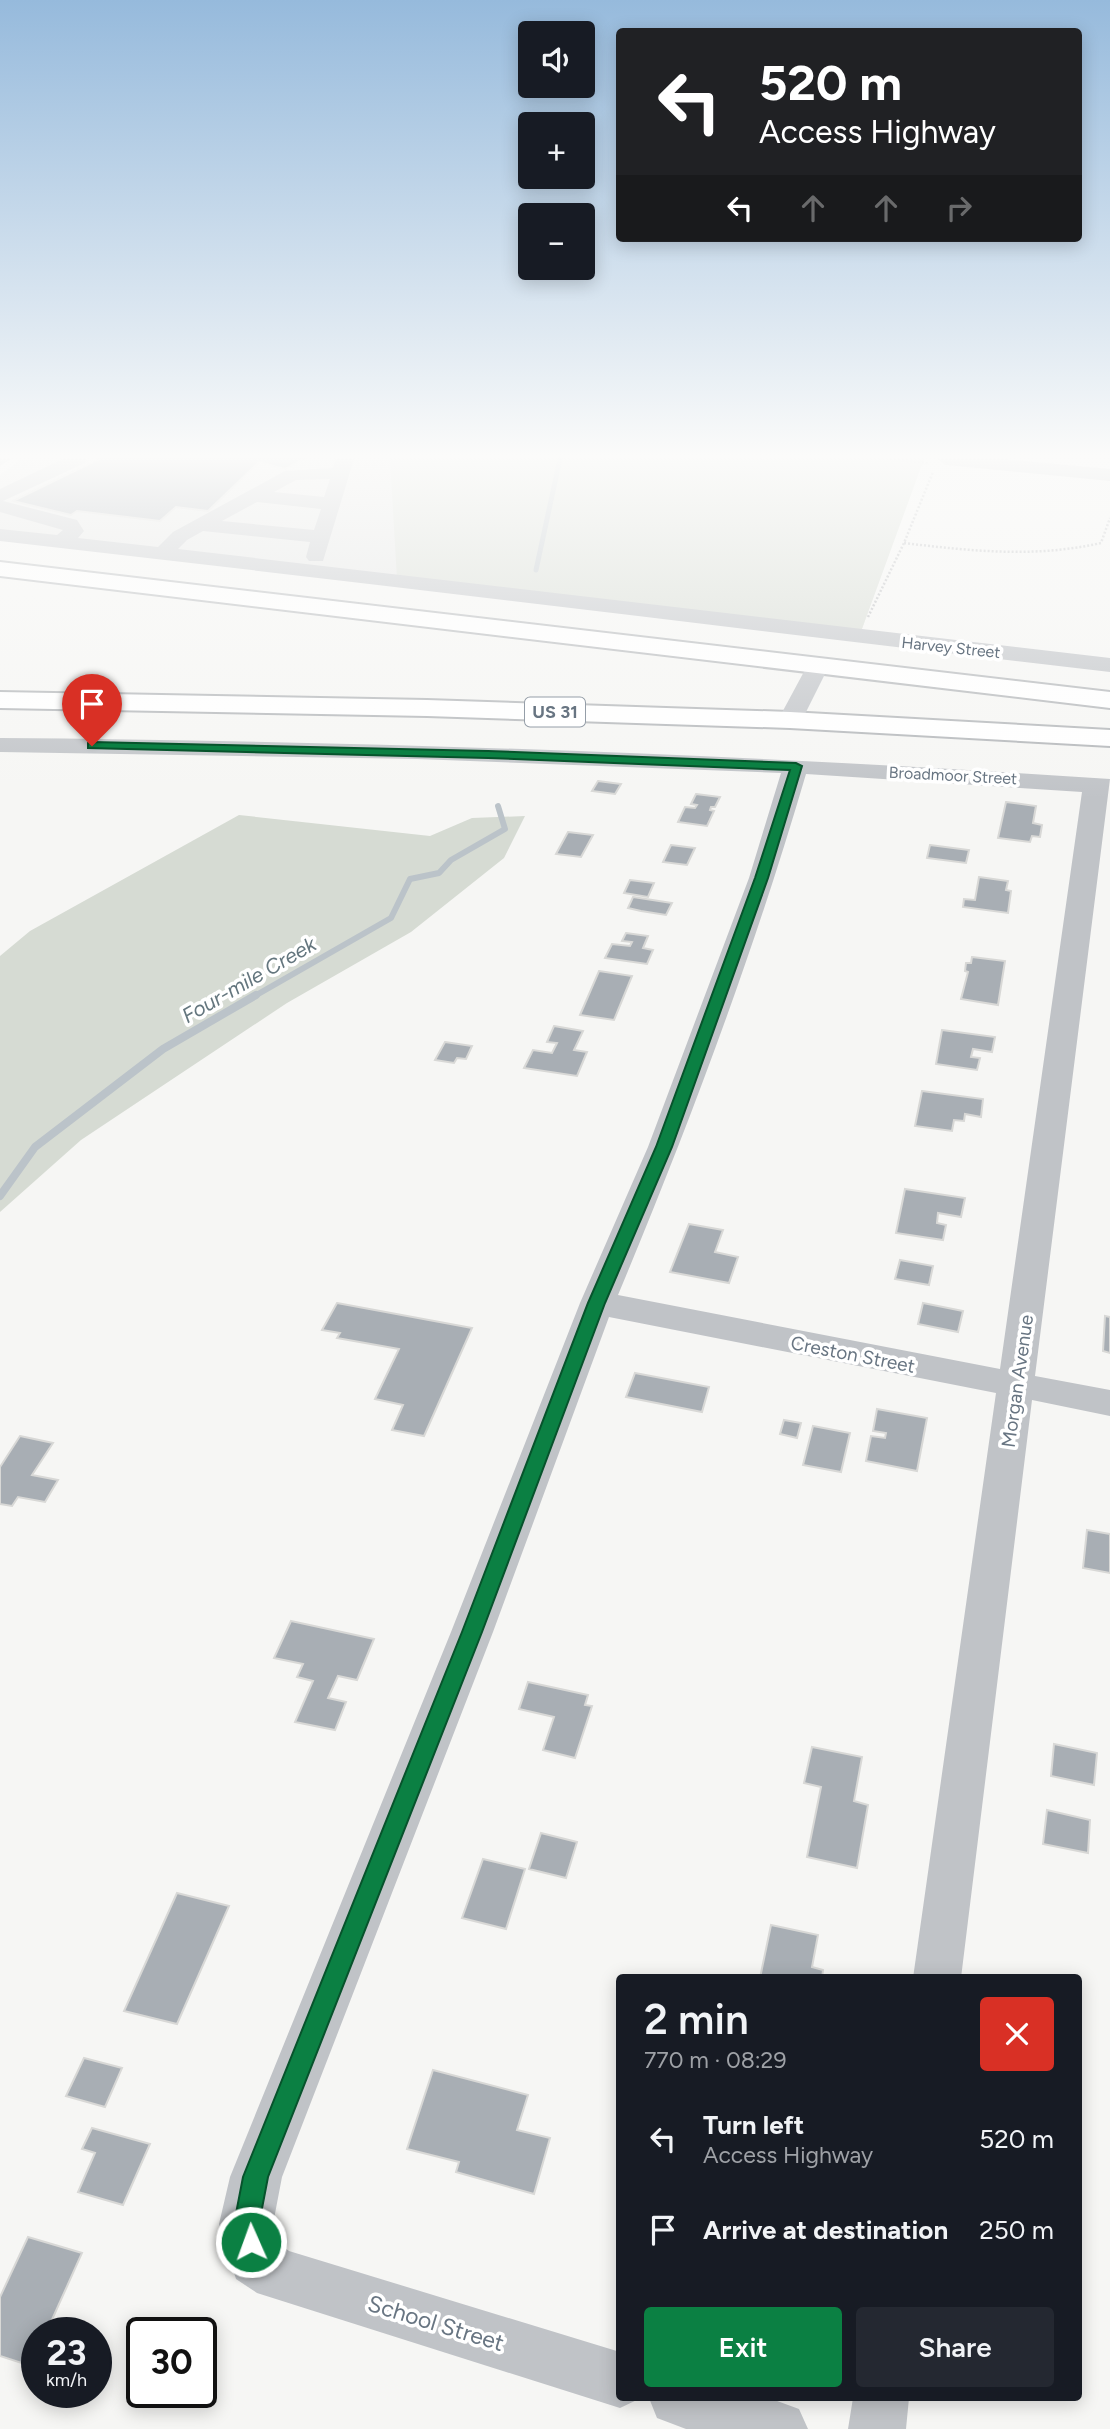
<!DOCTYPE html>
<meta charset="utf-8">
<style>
:root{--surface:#171b24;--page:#242831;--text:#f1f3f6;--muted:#9ea1a6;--accent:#0b8043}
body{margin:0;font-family:Figtree,sans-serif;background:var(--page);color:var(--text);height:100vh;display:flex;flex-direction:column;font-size:26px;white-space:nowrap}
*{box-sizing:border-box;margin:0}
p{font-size:23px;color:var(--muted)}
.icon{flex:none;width:38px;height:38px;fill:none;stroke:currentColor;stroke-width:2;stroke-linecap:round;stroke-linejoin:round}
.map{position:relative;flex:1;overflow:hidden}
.sheet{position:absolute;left:616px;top:1974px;width:466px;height:427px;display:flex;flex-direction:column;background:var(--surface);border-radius:7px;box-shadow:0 4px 18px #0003}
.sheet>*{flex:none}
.hud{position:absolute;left:616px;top:28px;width:466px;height:214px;border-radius:7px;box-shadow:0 4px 18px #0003;background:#202124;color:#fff;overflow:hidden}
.controls{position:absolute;left:518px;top:21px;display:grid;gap:14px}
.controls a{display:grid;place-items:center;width:77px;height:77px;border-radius:7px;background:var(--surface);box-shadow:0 4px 18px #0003;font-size:35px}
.speed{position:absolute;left:21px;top:2317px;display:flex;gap:14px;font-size:35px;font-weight:700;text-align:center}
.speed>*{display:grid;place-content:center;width:91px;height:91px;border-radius:50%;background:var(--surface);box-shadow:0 4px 18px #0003;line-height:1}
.speed small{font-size:18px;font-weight:400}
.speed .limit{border:4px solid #111;border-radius:10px;background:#fff;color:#111}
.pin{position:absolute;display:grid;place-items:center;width:60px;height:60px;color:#fff;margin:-72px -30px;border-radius:50% 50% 50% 0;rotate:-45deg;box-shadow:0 0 7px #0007}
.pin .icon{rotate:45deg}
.me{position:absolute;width:77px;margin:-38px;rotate:358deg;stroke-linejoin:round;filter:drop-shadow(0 0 5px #0008)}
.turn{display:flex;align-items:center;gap:24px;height:147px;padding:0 28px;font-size:32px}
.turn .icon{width:91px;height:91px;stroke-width:2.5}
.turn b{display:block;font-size:49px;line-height:60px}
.lanes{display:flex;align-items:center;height:66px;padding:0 28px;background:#0003;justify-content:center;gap:35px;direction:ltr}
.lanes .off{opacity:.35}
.round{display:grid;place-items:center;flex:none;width:74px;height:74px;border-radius:7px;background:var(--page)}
.headline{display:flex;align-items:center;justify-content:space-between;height:119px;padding:0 28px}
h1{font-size:42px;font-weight:600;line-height:52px}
.button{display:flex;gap:14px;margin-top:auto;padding:14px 28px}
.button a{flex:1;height:80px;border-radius:7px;background:var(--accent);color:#fff;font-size:28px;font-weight:600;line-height:80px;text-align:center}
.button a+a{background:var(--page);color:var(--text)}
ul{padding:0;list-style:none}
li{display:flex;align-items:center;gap:21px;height:91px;padding:0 28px}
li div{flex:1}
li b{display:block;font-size:26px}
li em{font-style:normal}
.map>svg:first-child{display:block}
</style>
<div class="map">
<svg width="1110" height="2429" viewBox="0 0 1110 2429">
<rect width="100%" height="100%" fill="#f6f6f4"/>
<path fill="#e4e5e4" d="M 21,459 L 923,459 L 859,637 L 0,532 L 0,475 Z"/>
<path fill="#d6dbd3" d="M 390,459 L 924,459 L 859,637 L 397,579 Z
M 239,815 L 430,836 L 472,818 L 525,816 L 504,858 L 411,932 L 287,1003 L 81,1140 L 0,1212 L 0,956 L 30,931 Z"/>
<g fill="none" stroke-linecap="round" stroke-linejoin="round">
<path stroke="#bbc3c9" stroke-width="5" d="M 536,570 L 560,459"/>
<path stroke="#bbc3c9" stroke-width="6" d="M 253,997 L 391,918 L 410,879 L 439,873 L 451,860 L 505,829 L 498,806"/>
<path stroke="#bbc3c9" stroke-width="8" d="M 0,1196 L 35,1147 L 163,1049 L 256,995"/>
</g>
<path fill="#a8aeb4" stroke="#d8d8d6" stroke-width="2" d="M 99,459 L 303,459 L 285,469 L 259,462 L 208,511 L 176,507 L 160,521 L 77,511 L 71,515 L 13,501 Z
M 598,781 L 621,784 L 615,794 L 592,791 Z
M 696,794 L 720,797 L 715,807 L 711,807 L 710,810 L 714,811 L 707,826 L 678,822 L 685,807 L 695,808 L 697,805 L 691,804 Z
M 1006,802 L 1036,806 L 1033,823 L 1042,825 L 1040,837 L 1032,836 L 1030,842 L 998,838 Z
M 568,832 L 593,835 L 581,857 L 556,854 Z
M 671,845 L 695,848 L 687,865 L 663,862 Z
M 930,845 L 969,850 L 966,863 L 927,858 Z
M 979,877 L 1008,881 L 1006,890 L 1011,891 L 1008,913 L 963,907 L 964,899 L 975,900 Z
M 630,880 L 654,883 L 648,897 L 624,893 Z
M 633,897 L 672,903 L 666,915 L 641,911 L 628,908 Z
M 626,933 L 648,936 L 643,948 L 653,950 L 647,964 L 605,958 L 612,944 L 630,946 L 632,942 L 622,941 Z
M 972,957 L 1005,961 L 998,1005 L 961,999 L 968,972 L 965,971 L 966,963 L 971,963 Z
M 599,971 L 632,976 L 614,1020 L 580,1015 Z
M 554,1026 L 583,1031 L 574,1050 L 587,1052 L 577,1076 L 524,1068 L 533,1050 L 552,1053 L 557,1043 L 547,1042 Z
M 942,1030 L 995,1037 L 992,1052 L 973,1049 L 971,1057 L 980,1058 L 977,1070 L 936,1064 Z
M 445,1042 L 472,1046 L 466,1059 L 457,1058 L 454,1063 L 435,1060 Z
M 922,1091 L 983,1099 L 981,1117 L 965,1114 L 964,1121 L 954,1120 L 952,1131 L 915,1126 Z
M 905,1189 L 965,1198 L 961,1217 L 938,1213 L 937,1223 L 946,1225 L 943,1240 L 896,1233 Z
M 689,1224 L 723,1230 L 715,1252 L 738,1257 L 729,1283 L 670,1272 Z
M 900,1260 L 933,1266 L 929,1285 L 895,1279 Z
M 337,1303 L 472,1328 L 424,1436 L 392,1430 L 403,1405 L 375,1399 L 399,1349 L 337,1338 L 340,1333 L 322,1330 Z
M 923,1303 L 963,1311 L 958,1332 L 918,1324 Z
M 1105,1316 L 1110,1317 L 1110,1353 L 1103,1351 Z
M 635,1373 L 709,1387 L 702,1412 L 626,1397 Z
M 877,1409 L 927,1418 L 917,1471 L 866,1461 L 871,1436 L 885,1438 L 886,1433 L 873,1431 Z
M 784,1420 L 801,1423 L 797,1438 L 780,1434 Z
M 813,1426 L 850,1433 L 841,1472 L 803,1465 Z
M 20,1436 L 53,1443 L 32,1475 L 58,1480 L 45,1502 L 18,1497 L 12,1506 L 0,1504 L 0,1467 Z
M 1087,1530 L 1110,1534 L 1110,1573 L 1083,1568 Z
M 291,1621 L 374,1639 L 357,1680 L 338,1676 L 328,1698 L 346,1702 L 335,1730 L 295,1722 L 313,1681 L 297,1677 L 303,1664 L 274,1658 Z
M 528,1682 L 588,1695 L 585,1705 L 592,1706 L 575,1758 L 543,1750 L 554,1717 L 519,1709 Z
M 1054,1744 L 1097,1753 L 1094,1785 L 1051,1776 Z
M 812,1747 L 862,1757 L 854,1801 L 868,1805 L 857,1868 L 807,1857 L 821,1787 L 804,1783 Z
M 1047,1810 L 1090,1820 L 1088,1853 L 1043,1844 Z
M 541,1833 L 577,1842 L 566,1878 L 529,1869 Z
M 483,1859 L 525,1869 L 506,1929 L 462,1918 Z
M 177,1893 L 229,1906 L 177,2024 L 124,2011 Z
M 771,1925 L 818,1935 L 812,1967 L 823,1970 L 822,1978 L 760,1978 Z
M 84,2058 L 122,2068 L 105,2107 L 66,2096 Z
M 433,2070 L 528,2095 L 517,2130 L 550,2138 L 534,2194 L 456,2172 L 459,2162 L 407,2149 Z
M 92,2128 L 150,2144 L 123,2205 L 78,2192 L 95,2153 L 82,2149 Z
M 28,2237 L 82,2253 L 46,2333 L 37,2333 L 37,2353 L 31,2366 L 0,2356 L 0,2297 Z"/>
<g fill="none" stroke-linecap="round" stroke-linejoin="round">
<g stroke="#b3b6b9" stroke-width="4">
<path id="highway" d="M 0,562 L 1110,692 L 1110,708 L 0,576 Z
M 0,692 L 427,700 L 790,712 L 1110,730 L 1110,746 L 790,728 L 427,716 L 0,708 Z"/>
</g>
<path stroke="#babcbf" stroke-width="2.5" stroke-dasharray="2 2" stroke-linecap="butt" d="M 890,459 L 928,463
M 904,543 C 971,551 1035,558 1101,543 L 1110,518
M 868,617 L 904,543 L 933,472"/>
<path fill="#c0c3c7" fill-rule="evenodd" d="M 0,459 L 11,459 L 0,466 Z
M 63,459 L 87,459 L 85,463 L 3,501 L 77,520 L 84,531 L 78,538 L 158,547 L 173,532 L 285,471 L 333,468 L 336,459 L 354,459 L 323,561 L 309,561 L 306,557 L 310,542 L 203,531 L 187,540 L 178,549 L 1110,658 L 1110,672 C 740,629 370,583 0,541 L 0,529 L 57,535 L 63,530 L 0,512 L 0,489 ZM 330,479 L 324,497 L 274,492 L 296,480 ZM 257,502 L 321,509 L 314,530 L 222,521 Z
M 937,459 L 1004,459 L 1110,469 L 1110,481 L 946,465 Z
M 818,659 L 826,661 L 829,666 L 802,720 L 798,725 L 782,725 L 778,720 L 807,666 L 810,661 Z
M 0,738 C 371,741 740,754 1110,779 L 1035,1376 L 1110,1390 L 1110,1416 L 1032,1400 L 961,1978 L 913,1978 L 996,1393 L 609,1317 L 493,1632 L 282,2177 L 273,2224 L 278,2243 L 289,2251 L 620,2352 L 620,2398 L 641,2398 L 620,2408 L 257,2293 L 236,2279 L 219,2224 L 230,2177 L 451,1632 L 580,1303 L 648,1147 L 749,878 L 781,773 L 417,759 L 0,752 ZM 806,774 L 1082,792 L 1000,1369 L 618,1295 C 689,1125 754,952 806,774 Z
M 649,2398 L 769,2398 L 799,2409 L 808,2429 L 686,2429 L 657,2418 Z
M 853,2398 L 909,2398 L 906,2429 L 848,2429 Z"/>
<use href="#highway" fill="#fff" fill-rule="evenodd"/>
</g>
<linearGradient id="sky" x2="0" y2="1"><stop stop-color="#96badc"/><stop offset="0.57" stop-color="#fbfbfa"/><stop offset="1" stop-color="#fbfbfa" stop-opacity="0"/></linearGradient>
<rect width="1110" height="799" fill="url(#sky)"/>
<path fill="#0b8043" stroke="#07532c" stroke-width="2" d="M 92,742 L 488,751 L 796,763 L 802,766 L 768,878 L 672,1147 L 605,1303 L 482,1632 L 268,2177 L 259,2224 L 264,2242 L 260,2251 L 251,2255 L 242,2251 L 234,2224 L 243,2177 L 462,1632 L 588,1303 L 656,1147 L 755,878 L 790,770 L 488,758 L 88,748 L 88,743 Z"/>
<g text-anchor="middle" stroke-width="7" stroke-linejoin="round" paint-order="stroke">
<g font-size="16" fill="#687582" stroke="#fff">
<text transform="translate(951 647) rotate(6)" y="6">Harvey Street</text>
<text transform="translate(953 775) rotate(3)" y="6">Broadmoor Street</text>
</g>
<rect fill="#fff" stroke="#959ea8" stroke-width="2" x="525" y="697.5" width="60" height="29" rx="5"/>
<g font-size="18" font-weight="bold" fill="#687582">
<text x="555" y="718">US 31</text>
</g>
<g font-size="19" fill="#687582" stroke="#fff">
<text transform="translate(853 1354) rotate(11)" y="7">Creston Street</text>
<text transform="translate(1017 1381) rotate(-82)" y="7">Morgan Avenue</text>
</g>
<g font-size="21" font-style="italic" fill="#64767e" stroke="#fff">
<text transform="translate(249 980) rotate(-30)" y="7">Four-mile Creek</text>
</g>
<g font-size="23" fill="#687582" stroke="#fff">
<text transform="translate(436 2323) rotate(17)" y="8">School Street</text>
</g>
</g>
</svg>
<div class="controls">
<a><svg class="icon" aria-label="sound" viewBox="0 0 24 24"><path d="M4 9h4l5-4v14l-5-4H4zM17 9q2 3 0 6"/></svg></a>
<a>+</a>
<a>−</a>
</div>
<div class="speed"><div>23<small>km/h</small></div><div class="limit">30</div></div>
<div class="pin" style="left:92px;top:746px;background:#d93025"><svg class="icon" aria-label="arrive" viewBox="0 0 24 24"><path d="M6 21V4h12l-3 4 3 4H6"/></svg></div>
<svg class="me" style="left:251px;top:2242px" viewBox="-20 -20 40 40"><circle r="17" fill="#0b8043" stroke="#fff" stroke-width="3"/><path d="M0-11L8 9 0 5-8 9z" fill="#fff"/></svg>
<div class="hud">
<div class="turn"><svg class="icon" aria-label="left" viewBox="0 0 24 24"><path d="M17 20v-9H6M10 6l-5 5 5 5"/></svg><div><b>520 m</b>Access Highway</div></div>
<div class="lanes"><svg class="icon" aria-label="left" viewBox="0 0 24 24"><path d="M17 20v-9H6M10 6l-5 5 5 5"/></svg><svg class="icon off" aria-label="ahead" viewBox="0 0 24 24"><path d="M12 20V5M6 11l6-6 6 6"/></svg><svg class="icon off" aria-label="ahead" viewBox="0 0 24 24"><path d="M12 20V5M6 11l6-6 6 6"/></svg><svg class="icon off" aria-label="right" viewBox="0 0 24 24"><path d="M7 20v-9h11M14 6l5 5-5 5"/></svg></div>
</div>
<section class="sheet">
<div class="headline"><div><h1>2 min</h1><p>770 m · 08:29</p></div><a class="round" style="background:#d93025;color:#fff"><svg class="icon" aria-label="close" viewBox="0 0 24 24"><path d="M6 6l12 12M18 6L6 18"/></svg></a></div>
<ul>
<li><svg class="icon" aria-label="left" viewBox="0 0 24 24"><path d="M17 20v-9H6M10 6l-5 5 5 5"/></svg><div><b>Turn left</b><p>Access Highway</p></div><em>520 m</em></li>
<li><svg class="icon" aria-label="arrive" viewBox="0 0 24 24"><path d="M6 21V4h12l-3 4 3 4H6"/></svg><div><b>Arrive at destination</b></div><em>250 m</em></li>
</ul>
<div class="button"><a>Exit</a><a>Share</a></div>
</section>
</div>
